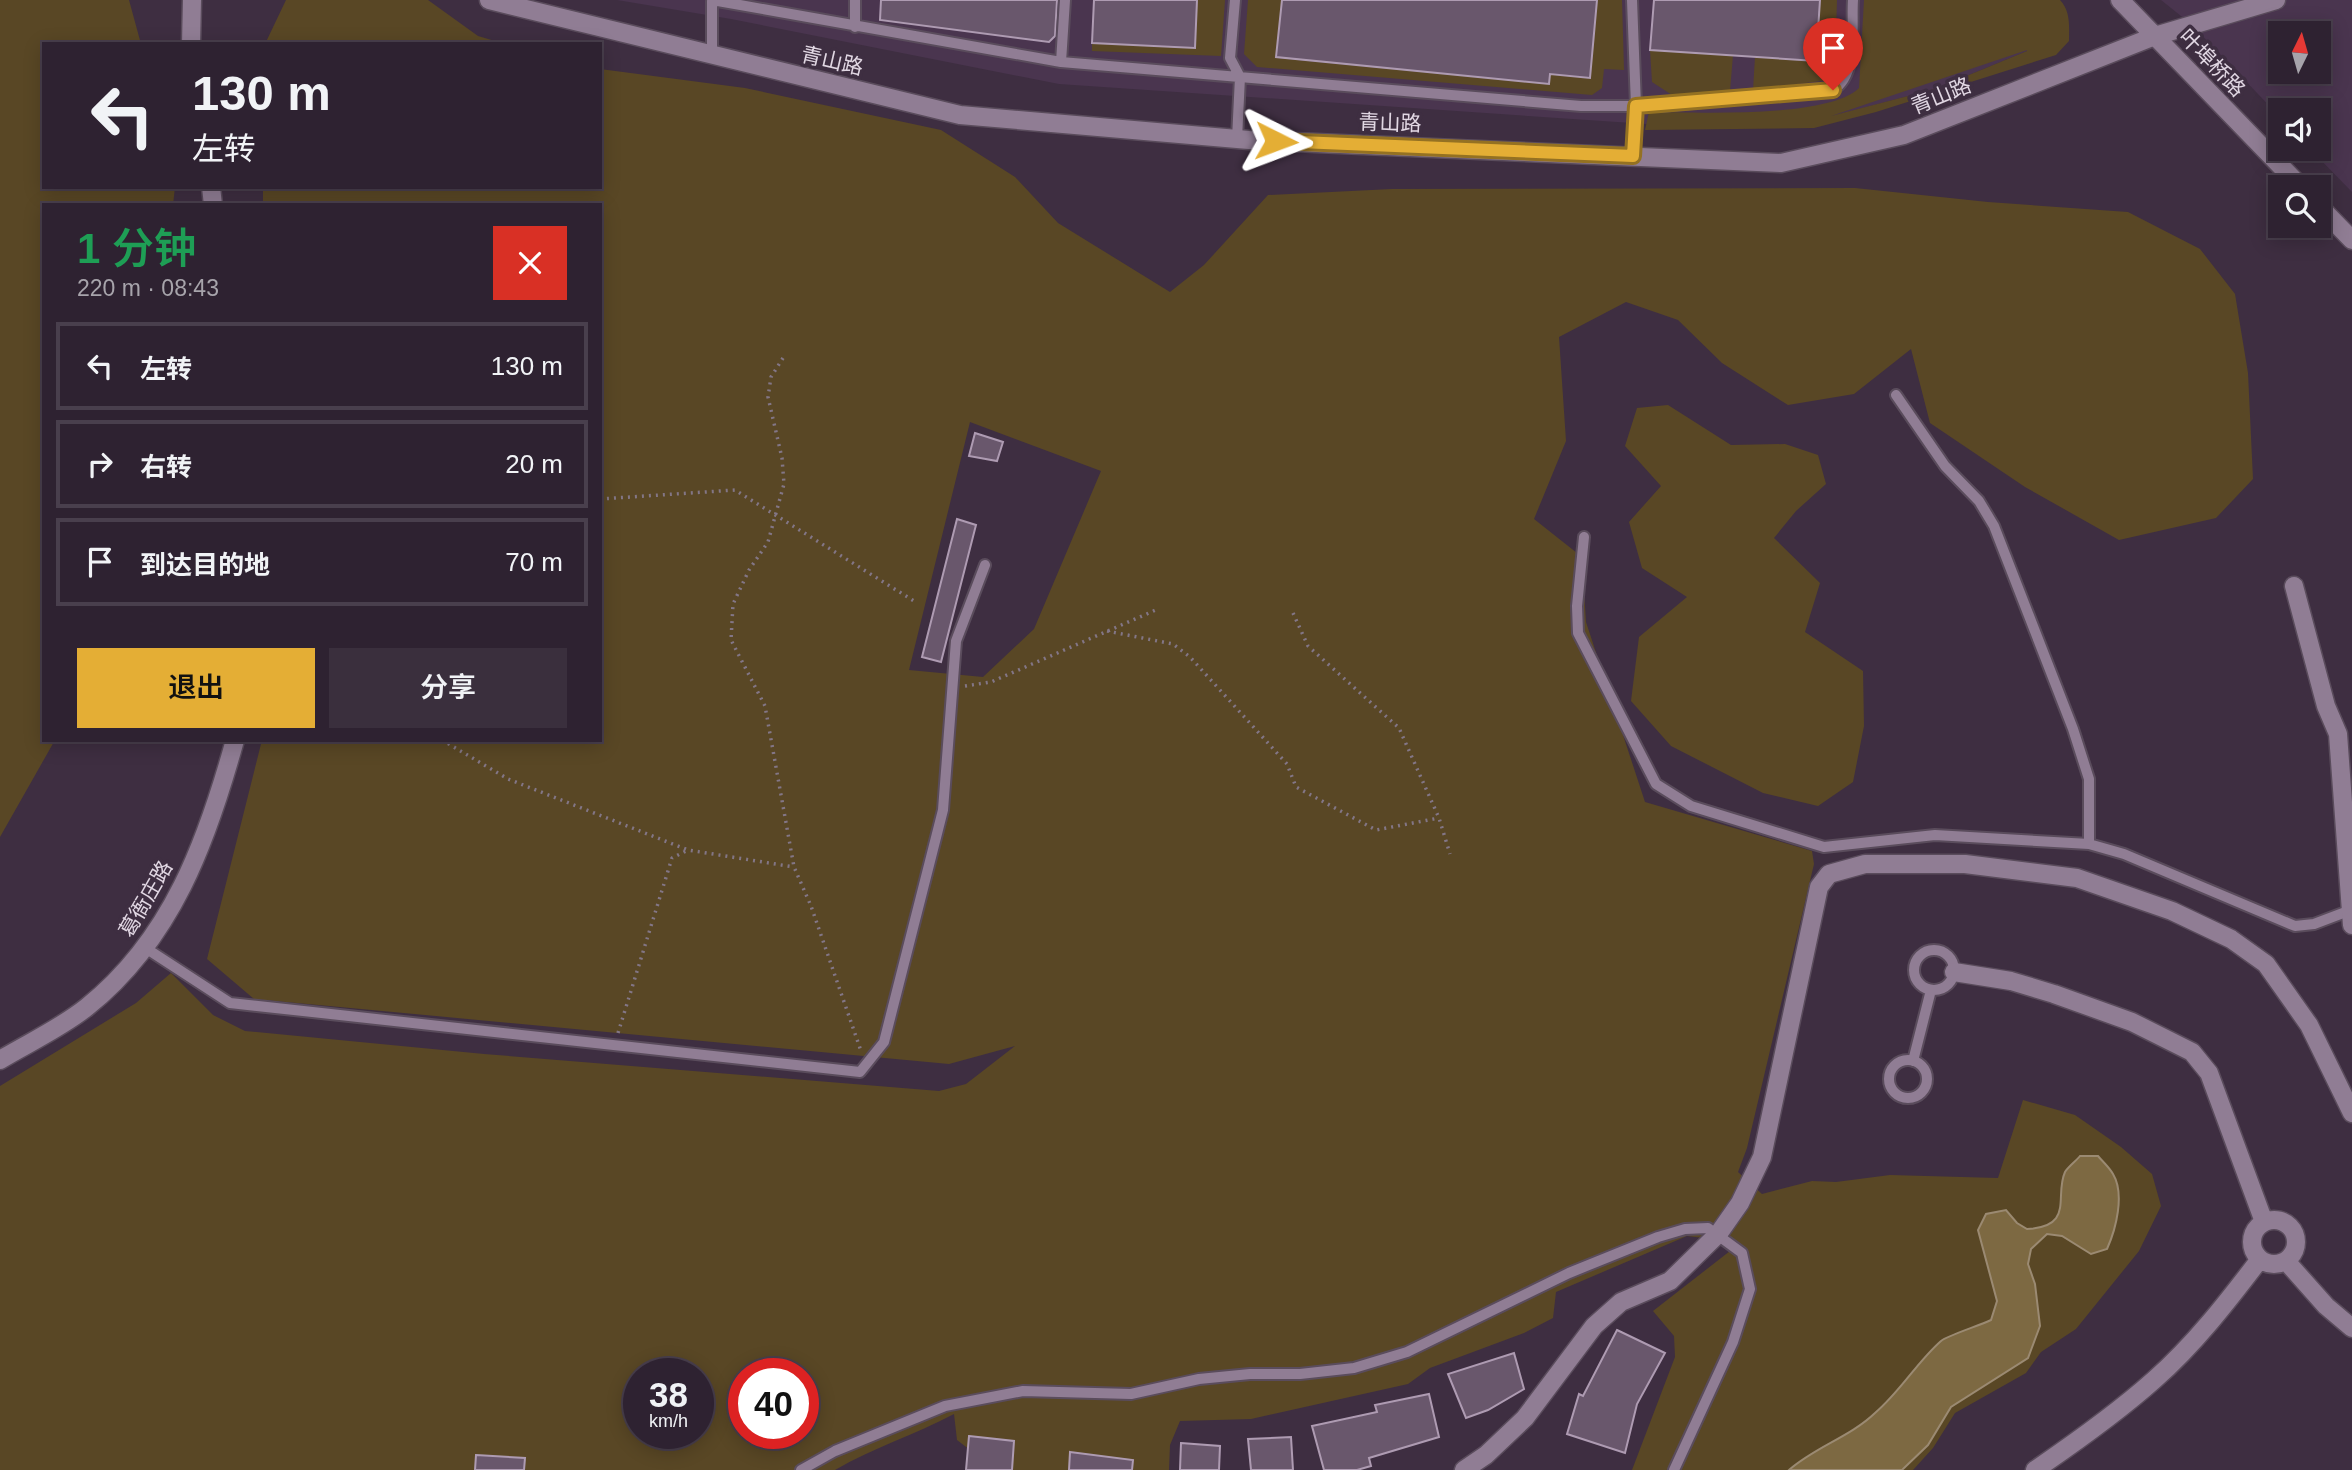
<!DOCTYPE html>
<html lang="zh">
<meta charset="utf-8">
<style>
:root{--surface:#2e2231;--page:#3a2f3d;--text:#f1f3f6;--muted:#a7a4ab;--line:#493f4d;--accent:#e4ae35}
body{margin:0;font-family:Arial,"Noto Sans SC",sans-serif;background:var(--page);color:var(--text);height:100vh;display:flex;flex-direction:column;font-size:26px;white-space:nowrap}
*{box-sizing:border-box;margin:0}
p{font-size:23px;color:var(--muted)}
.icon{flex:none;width:38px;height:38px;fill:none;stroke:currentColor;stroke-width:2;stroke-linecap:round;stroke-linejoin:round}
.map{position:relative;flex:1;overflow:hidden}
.side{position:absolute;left:42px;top:203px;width:560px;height:539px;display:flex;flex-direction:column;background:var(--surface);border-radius:0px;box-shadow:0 4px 18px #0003,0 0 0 2px var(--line)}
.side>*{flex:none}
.hud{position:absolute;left:42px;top:42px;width:560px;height:147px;border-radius:0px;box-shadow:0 4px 18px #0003,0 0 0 2px var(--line);background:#2e2231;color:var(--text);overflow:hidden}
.needle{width:46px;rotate:5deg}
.fabs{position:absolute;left:2268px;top:21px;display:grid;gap:14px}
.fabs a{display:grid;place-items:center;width:63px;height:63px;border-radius:0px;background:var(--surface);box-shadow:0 4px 18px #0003,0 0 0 2px var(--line);font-size:35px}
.speed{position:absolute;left:623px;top:1358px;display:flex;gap:14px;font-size:35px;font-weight:700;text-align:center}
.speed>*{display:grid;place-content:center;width:91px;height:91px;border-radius:50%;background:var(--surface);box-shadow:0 4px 18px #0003,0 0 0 2px var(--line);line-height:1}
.speed small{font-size:18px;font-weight:400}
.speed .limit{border:10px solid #d22;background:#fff;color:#111}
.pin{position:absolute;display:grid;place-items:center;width:60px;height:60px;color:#fff;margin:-72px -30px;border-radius:50% 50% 50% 0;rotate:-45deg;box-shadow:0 0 7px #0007}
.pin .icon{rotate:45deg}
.me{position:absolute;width:77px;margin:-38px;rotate:93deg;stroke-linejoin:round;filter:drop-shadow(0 0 5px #0008)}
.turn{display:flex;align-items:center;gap:24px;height:147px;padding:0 35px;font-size:32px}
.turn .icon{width:91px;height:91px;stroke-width:2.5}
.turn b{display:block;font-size:49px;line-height:60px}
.round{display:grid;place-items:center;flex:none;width:74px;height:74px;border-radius:0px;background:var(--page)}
.headline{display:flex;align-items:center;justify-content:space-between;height:119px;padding:0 35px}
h1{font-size:42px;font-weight:600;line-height:52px;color:#1e9e55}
.cta{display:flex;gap:14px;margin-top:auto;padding:14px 35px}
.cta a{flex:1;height:80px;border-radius:0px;background:var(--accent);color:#111;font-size:28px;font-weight:600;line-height:80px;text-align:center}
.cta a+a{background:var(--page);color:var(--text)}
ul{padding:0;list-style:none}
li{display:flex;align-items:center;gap:21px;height:88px;margin:0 14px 10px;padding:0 21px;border:4px solid var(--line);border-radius:0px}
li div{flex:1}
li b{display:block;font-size:26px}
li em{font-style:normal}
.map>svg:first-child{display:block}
</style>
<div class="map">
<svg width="2352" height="1470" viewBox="0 0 2352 1470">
<rect width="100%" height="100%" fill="#3e2e41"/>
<path fill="#4a354f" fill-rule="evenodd" d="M 617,0 L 2047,0 L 2042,45 L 1935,89 L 1814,121 L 1647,124 L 1059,84 L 731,19 Z
M 2161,0 L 2352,0 L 2352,192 L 2310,149 L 2319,149 L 2319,110 L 2280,110 L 2280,117 L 2191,24 ZM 2280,33 L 2319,33 L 2319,72 L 2280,72 Z"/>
<path fill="#594725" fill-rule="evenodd" d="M 0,0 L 129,0 L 141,44 L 44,44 L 44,187 L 175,187 L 173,205 L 44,205 L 44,740 L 55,740 L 0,837 Z
M 286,0 L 428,0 L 478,36 L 505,44 L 265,44 Z
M 1197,0 L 1225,0 L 1221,56 L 1092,51 L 1092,43 L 1194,48 Z
M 1248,0 L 1282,0 L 1277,58 L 1548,84 L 1550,74 L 1590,77 L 1597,0 L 1622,0 L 1624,70 L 1604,69 L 1602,88 L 1592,95 L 1257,67 L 1244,54 Z
M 1820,0 L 1837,0 L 1835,66 L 1828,80 L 1753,90 L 1755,57 L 1816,61 Z
M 1864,0 L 2060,0 C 2071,12 2069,26 2069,41 L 2056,55 L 1876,112 L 1814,128 L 1645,130 L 1649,112 C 1695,112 1827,119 1859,88 ZM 2027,51 L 1935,89 L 1831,116 L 2027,50 Z
M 1650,50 L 1733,55 L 1730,91 L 1672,95 L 1652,82 Z
M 600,69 L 745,88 L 941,130 L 1015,177 L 1058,223 L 1170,292 L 1204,265 L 1268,195 L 1392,189 L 1855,188 L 1988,202 L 2128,212 L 2200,249 L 2235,294 L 2248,373 L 2253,479 L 2216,518 L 2119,540 L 2025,487 L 1930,423 L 1911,349 L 1854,394 L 1788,405 L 1722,363 L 1678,320 L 1626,302 L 1559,337 L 1566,441 L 1534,519 L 1582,557 L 1586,622 L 1645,802 L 1812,851 L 1814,864 L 1747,1148 L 1738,1172 L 1762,1194 L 1812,1181 L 1836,1182 L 1890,1175 L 1998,1178 L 2023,1100 L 2075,1115 L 2121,1147 L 2152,1174 L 2161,1206 L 2139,1251 L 2076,1329 L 2041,1352 L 2026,1373 L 1955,1413 L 1933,1448 L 1913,1470 L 1632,1470 L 1675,1357 L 1674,1336 L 1653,1311 L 1730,1251 L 1729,1241 L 1687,1236 L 1556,1292 L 1553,1318 L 1524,1333 L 1430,1368 L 1408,1384 L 1251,1419 L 1180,1421 L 1170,1445 L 1169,1470 L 996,1470 L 957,1440 L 954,1414 C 914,1435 875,1447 835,1470 L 0,1470 L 0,1086 L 136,1003 L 171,973 L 213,1015 L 245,1031 L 484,1054 L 939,1091 L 966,1084 L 1015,1046 L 949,1064 L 254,999 L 207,959 L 262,740 L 600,740 L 600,205 L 263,205 L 263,187 L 600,187 ZM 970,422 L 1101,471 L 1034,629 L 983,677 L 909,670 ZM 639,1374 L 698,1374 L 698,1433 L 639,1433 ZM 744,1374 L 803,1374 L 803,1433 L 744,1433 Z
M 1668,405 L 1731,445 L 1785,444 L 1818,455 L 1826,484 L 1796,511 L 1774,538 L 1820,583 L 1805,632 L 1863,671 L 1864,726 L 1853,782 L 1818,806 L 1763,793 L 1671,746 L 1631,701 L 1639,637 L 1687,597 L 1642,568 L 1629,522 L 1661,486 L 1625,446 L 1637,408 Z"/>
<path fill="#7d6942" stroke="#9b8a72" stroke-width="2" d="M 2080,1156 L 2098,1156 C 2103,1162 2109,1167 2113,1174 C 2125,1194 2116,1229 2107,1249 L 2091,1254 L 2062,1236 L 2047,1234 L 2031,1249 L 2028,1264 L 2035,1284 L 2040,1326 L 2028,1358 L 1951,1407 L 1928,1445 L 1902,1470 L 1789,1470 C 1815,1447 1850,1437 1875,1413 C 1900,1392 1917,1362 1941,1341 C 1946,1336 1981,1325 1991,1320 L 1997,1301 L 1978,1230 L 1986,1214 L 2006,1210 L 2017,1223 L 2027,1229 C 2075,1227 2054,1196 2065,1172 C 2068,1167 2076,1161 2080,1156 Z"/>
<path fill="#69576c" stroke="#ae9bb2" stroke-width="2" d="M 881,0 L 1057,0 L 1055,36 L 1049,42 L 880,20 Z
M 1094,0 L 1197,0 L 1195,48 L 1092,43 Z
M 1282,0 L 1597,0 L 1590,78 L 1550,74 L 1549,84 L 1276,57 Z
M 1654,0 L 1820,0 L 1816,61 L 1650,50 Z
M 975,433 L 1003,442 L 997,461 L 969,456 Z
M 957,519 L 976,525 L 941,662 L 922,657 Z
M 1617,1330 L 1665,1353 L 1637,1404 L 1625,1453 L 1567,1434 L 1579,1394 L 1583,1396 Z
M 1514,1353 L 1524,1389 L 1488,1410 L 1466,1418 L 1448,1374 Z
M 1429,1394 L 1439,1437 L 1369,1458 L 1371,1466 L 1357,1470 L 1324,1470 L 1312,1426 L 1377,1412 L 1375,1405 Z
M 969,1436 L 1014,1441 L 1012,1470 L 966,1470 Z
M 1291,1437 L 1293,1470 L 1251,1470 L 1248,1439 Z
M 1181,1443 L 1220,1446 L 1219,1470 L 1180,1470 Z
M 1070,1452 L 1133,1460 L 1132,1470 L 1069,1470 Z
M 476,1455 L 525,1458 L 524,1470 L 475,1470 Z"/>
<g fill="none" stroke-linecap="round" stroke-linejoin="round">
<g stroke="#5a4c5c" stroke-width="14">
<path id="lane" d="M 712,0 L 1061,62 L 1581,106 L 1660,106 L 1833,90 C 1859,74 1851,28 1853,0
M 855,0 L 855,27
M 1235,0 L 1230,58 L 1240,77 L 1237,139
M 1632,0 L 1636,106 L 1633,156
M 712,56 L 712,0
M 1061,62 L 1065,0
M 1896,395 L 1945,466 L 1979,501 L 1994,526 L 2073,729 L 2089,779 L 2089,844
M 1584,537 L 1577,606 L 1578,633 L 1656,784 L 1691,806 L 1824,847 L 1935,835 L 2089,844 L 2124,854 L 2295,926 L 2314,924 L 2351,910
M 147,949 L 230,1003 L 860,1072 L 884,1042 L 943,810 L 956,641 L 985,565
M1914 970a20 20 0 1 1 40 0a20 20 0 1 1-40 0Z
M1889 1079a19 19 0 1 1 38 0a19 19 0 1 1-38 0Z
M 1913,1061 L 1931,990
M 801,1470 L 835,1451 L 945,1406 L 1023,1391 L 1131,1394 L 1199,1379 L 1250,1374 L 1300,1374 L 1354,1368 L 1407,1352 L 1569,1273 L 1658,1237 L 1685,1229 L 1708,1228 L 1742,1253 L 1750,1289 L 1733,1342 L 1674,1470"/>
</g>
<g stroke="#5a4c5c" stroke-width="21">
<path id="street" d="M 2294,586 L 2326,706 L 2338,734 L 2352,925
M 1954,972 L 2011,981 L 2054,994 L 2132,1022 L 2192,1052 L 2209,1073 L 2264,1222
M2252 1242a22 22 0 1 1 44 0a22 22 0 1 1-44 0Z
M 2286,1261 L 2326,1306 L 2352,1328
M 1464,1470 L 1486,1455 L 1525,1418 L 1594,1326 L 1621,1302 L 1670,1281 L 1719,1233 L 1740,1203 L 1762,1157 L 1819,887 L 1829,874 L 1865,864 L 1965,864 L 2077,878 L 2172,911 L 2231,939 L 2266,964 L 2309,1025 L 2352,1113
M 2035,1470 C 2076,1442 2117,1413 2154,1380 C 2194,1345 2228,1301 2260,1259"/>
</g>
<g stroke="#5a4c5c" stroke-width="21">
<path id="secondary" d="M 489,0 L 960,115 L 1249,140 L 1781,163 L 1904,135 L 2155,36 L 2276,0
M 2120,0 L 2301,187
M 191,44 L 192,0
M 211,187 L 213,205
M 2319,206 L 2352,240
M 0,1060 C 28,1043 61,1028 87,1007 C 172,939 207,841 235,740"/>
</g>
<path stroke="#837686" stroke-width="3.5" stroke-dasharray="2 5" stroke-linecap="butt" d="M 783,358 L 771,377 L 768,397 L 782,458 L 784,484 L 768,542 L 749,570 L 733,604 L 731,640 L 765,706 L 794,867 L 811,906 L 861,1051
M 600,499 L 735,490 L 914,601
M 1293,613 L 1308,646 L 1399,728 L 1439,818 L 1450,854
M 1107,631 L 1173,644 L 1190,657 L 1287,764 L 1296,787 L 1376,830 L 1439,818
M 965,686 L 991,682 L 1158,609
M 442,740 L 508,779 L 688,850 L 794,867
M 618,1033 L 672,858 L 688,850"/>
<use href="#lane" stroke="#907d94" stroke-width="10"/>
<use href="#street" stroke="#907d94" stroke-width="18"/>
<use href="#secondary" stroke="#907d94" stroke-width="18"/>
</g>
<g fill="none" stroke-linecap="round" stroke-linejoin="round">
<g stroke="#947122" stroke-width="18">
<path id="route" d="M 1276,141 L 1633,156 L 1636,106 L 1833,90"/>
</g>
<use href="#route" stroke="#e4ae35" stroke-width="12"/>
</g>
<g text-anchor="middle" stroke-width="7" stroke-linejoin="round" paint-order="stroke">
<g font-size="21" fill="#e1d7e3" stroke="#3e2e41">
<text transform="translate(832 61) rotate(13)" y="7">青山路</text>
<text transform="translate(2212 63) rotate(46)" y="7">叶埠桥路</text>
<text transform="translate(1941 96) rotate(-22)" y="7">青山路</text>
<text transform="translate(1390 123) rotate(2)" y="7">青山路</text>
<text transform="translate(146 899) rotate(-60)" y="7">葛衙庄路</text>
</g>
</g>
</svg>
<div class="fabs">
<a><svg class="needle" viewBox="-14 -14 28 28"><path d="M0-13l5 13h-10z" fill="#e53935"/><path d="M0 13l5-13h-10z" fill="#a7a4ab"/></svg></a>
<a><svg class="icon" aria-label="sound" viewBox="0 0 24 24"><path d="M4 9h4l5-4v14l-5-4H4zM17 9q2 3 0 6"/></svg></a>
<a><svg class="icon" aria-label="search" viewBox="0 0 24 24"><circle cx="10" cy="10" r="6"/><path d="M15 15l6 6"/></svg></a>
</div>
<div class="speed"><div>38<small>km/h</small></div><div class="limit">40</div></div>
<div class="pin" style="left:1833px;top:90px;background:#d93025"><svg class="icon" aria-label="arrive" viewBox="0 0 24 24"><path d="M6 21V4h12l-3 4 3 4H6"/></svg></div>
<svg class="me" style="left:1276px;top:141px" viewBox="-20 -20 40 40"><path d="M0-17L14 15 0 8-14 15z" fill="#e4ae35" stroke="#fff" stroke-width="4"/></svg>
<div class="hud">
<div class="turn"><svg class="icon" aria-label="left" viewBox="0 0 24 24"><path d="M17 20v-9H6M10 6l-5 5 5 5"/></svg><div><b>130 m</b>左转</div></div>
</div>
<section class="side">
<div class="headline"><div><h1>1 分钟</h1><p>220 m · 08:43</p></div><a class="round" style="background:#d93025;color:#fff"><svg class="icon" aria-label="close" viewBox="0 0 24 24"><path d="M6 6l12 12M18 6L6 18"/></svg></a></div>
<ul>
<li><svg class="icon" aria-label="left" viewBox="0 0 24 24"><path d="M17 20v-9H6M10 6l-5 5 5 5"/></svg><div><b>左转</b></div><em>130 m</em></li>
<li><svg class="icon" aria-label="right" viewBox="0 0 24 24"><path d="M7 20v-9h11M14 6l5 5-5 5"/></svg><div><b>右转</b></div><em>20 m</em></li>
<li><svg class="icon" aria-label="arrive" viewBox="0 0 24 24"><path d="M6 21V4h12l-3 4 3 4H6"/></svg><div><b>到达目的地</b></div><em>70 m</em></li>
</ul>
<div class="cta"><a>退出</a><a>分享</a></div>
</section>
</div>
